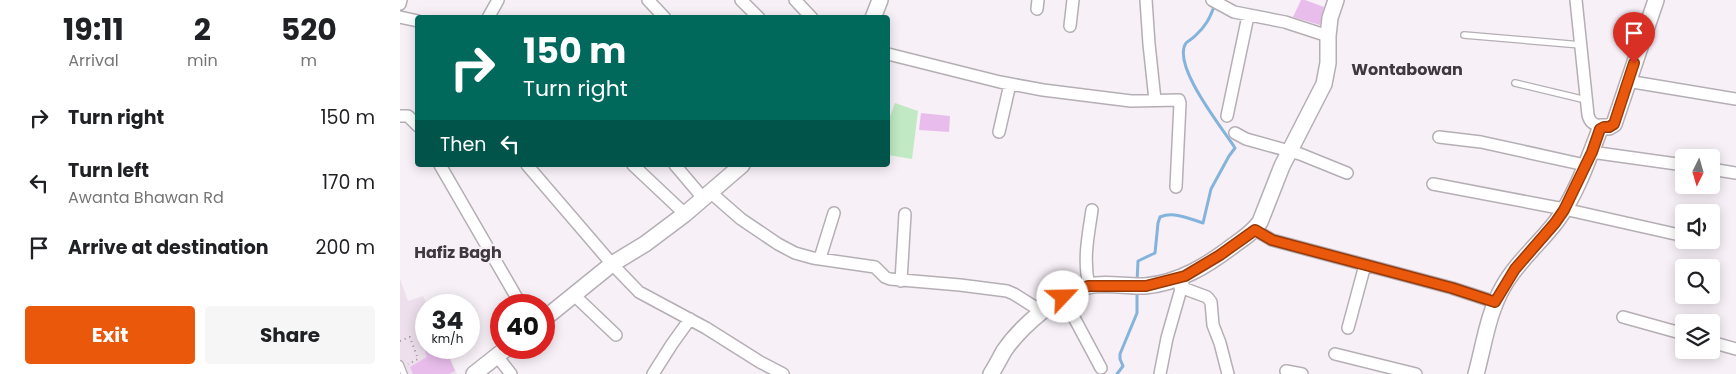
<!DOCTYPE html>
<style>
:root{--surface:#fff;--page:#f6f6f6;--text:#202124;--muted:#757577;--accent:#ea580c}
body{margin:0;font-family:Poppins,sans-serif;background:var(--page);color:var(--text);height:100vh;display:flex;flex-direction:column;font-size:19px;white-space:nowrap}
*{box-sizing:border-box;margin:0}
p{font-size:16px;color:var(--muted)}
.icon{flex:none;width:28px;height:28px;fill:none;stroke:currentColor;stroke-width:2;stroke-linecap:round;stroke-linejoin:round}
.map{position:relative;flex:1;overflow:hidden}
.drawer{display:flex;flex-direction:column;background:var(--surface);width:400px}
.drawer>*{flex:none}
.hud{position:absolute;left:15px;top:15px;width:475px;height:152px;border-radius:5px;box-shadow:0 2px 12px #0003;background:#00695c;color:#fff;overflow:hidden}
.needle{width:32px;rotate:185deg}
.tools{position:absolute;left:1275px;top:149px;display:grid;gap:10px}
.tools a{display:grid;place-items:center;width:45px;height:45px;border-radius:5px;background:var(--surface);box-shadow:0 2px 12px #0003;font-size:25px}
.speed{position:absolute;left:15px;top:294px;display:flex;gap:10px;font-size:25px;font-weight:700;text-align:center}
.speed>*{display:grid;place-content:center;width:65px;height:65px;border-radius:50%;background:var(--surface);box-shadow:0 2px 12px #0003;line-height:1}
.speed small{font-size:12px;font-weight:400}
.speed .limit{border:8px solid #d22;background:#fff;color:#111}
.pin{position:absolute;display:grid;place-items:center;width:42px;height:42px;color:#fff;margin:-51px -21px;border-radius:50% 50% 50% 0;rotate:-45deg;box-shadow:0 0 5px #0007}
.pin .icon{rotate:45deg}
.me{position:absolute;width:55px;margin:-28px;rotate:66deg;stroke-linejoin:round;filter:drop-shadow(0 0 4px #0008)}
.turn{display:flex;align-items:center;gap:18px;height:105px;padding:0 25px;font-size:22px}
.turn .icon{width:65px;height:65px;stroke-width:2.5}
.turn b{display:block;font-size:35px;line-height:42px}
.then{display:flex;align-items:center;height:48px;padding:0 25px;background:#0003;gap:10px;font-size:19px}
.eta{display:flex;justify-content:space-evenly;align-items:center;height:85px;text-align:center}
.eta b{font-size:30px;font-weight:700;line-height:35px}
.cta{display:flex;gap:10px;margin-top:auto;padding:10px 25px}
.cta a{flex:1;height:58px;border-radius:5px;background:var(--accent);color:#fff;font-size:20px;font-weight:700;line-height:58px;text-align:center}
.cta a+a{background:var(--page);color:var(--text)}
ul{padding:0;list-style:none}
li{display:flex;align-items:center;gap:15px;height:65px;padding:0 25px}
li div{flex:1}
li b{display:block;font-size:19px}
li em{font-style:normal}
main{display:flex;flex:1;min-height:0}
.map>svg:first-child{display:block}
</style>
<main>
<section class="drawer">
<div class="eta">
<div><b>19:11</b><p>Arrival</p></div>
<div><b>2</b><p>min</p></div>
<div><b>520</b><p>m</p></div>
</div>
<ul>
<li><svg class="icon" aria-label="right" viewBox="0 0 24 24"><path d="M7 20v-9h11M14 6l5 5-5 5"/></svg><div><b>Turn right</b></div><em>150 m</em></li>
<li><svg class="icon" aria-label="left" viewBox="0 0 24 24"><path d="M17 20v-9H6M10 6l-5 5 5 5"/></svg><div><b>Turn left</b><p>Awanta Bhawan Rd</p></div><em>170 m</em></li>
<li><svg class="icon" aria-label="arrive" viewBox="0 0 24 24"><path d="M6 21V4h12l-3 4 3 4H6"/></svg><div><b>Arrive at destination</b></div><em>200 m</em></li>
</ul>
<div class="cta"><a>Exit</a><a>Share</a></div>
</section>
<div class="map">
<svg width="1336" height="374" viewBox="0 0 1336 374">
<rect width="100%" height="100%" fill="#f7f0f7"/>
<path fill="#ede0ec" d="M 0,279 L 8,301 L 23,296 L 27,305 L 26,348 L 46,348 L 57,374 L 0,374 Z"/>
<path fill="#c1e9c3" d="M 495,103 L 518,111 L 512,159 L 488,155 L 488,122 Z"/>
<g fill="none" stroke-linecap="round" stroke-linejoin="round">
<path stroke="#84b3dc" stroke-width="3" d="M 737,282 L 738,261 L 755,253 L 758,223 L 760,217 C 774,211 790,219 803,223 L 811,189 L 829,156 L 835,148 C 823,129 771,65 786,43 C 788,41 792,39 795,36 C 806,26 810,18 815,4
M 717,374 L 723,366 L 720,359 L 720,354 L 737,313 L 737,291"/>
</g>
<path fill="#e8bdeb" d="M 901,0 L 905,0 L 924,7 L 920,25 L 893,17 Z
M 521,113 L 550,116 L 549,132 L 519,130 Z
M 26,319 L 26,348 L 45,348 L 55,371 L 49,374 L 13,374 L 10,367 L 27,357 L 15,325 Z"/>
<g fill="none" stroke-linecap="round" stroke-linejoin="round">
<g stroke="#b5afb5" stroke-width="8">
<path id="service" d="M 1064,35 L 1181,45
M 1115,83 L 1186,100
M 0,364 L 4,374"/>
</g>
<g stroke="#b5afb5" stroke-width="14">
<path id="minor" d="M 248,0 L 265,18
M 341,0 L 359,18
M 395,0 L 412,18
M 746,0 L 749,44 L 755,100
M 812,0 L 834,12 L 885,22 L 928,36
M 1176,0 L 1188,115 C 1190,123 1194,124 1201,127
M 0,4 L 1,0
M 637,9 L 638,0
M 0,17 L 18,21
M 88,18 L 98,0
M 670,26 L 673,0
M 488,54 L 600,82 L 643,90 L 731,101 L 779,100 L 780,103 L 776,187
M 1227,81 L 1336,99
M 0,116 L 8,116 L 18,126
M 827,116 L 848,16
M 599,132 L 610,84
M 835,133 L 846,139 L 900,154 L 947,173
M 1039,137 L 1081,142 L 1185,165
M 1191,152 L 1284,165
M 40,165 L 121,305
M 127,165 L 212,264 L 239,292 L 306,328 L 360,362 L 383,374
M 233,165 L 285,214
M 275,165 L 303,198
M 1311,169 L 1336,173
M 1033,184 L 1164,209 L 1284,236
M 310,192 L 341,219 L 378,244 L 395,253 L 413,258 L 475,267 L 485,277 L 490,279 L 560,285 L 607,291 L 614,294 L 633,306 L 645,310
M 855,230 L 872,240 L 1052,288 L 1095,302
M 420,258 L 434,213
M 501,281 L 505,214
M 689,286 C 683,260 688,236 692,210
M 780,287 L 807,297 L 811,302 L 813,325 L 820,343 L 828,374
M 174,295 L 216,335
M 663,297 L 701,368
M 1223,317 L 1284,334
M 948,328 L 965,265
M 1311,342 L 1336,349
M 935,354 L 1016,374
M 97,356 L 111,374
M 886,371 L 902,374
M 253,374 L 272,344 L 290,319
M 760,374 L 767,338 L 783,282"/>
</g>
<g stroke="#b5afb5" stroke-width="18">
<path id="tertiary" d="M 473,18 L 480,0
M 144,319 L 212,264 L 245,244 L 285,214 L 342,165
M 74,374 L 107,348
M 591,374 C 596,366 600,358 604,351 C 621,326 658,294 688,286 C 706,282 727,287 745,286 C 779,283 808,265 834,245 C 844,238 853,232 860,222 L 882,166 L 924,84 L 928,63 L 928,36 L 930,18 L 936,0
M 1076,374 C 1084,345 1088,313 1103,287 C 1117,262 1139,244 1156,222 C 1176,195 1188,160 1200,129 L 1201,127 L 1209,127 L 1214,124 L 1256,0"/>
</g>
<path stroke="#9b959b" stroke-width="2" stroke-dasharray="1 4" stroke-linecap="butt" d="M 0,341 L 10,337 L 18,359 L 8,364"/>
<use href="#service" stroke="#fff" stroke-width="5.5"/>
<use href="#minor" stroke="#fff" stroke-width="11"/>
<use href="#tertiary" stroke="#fff" stroke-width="15"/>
</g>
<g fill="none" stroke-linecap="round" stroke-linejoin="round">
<g stroke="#983908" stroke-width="12">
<path id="route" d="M 663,297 L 688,286 L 746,286 L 785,276 L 820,255 L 855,230 L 872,240 L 1052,288 L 1095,302 L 1115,269 L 1155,223 L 1164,210 L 1192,152 L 1200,129 L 1204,127 L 1209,127 L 1214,124 L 1234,63"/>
</g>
<use href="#route" stroke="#ea580c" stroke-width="9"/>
</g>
<g text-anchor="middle" stroke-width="5" stroke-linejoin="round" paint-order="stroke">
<g font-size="16" font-weight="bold" fill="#3e393e" stroke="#f7f0f7">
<text x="1007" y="75">Wontabowan</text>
<text x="58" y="258">Hafiz Bagh</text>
</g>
</g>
</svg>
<div class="tools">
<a><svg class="needle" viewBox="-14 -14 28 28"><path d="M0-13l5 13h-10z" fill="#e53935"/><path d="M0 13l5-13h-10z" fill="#757577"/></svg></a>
<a><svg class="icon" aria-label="sound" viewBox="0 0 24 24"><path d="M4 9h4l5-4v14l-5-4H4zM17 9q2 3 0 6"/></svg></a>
<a><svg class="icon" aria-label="search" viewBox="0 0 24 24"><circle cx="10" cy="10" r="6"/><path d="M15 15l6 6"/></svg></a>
<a><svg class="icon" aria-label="layers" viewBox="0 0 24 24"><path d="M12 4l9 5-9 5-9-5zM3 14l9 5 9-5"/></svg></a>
</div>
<div class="speed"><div>34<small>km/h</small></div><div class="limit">40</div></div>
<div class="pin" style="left:1234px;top:63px;background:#d93025"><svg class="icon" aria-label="arrive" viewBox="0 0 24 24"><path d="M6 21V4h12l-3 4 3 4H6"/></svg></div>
<svg class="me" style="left:663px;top:297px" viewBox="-20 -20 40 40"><circle r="19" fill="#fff"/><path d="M0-13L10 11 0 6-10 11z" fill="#ea580c"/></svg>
<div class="hud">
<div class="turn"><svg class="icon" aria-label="right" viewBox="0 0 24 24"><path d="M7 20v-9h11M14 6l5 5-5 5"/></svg><div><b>150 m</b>Turn right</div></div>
<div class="then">Then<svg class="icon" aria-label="left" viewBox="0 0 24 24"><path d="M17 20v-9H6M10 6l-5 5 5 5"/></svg></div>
</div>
</div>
</main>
